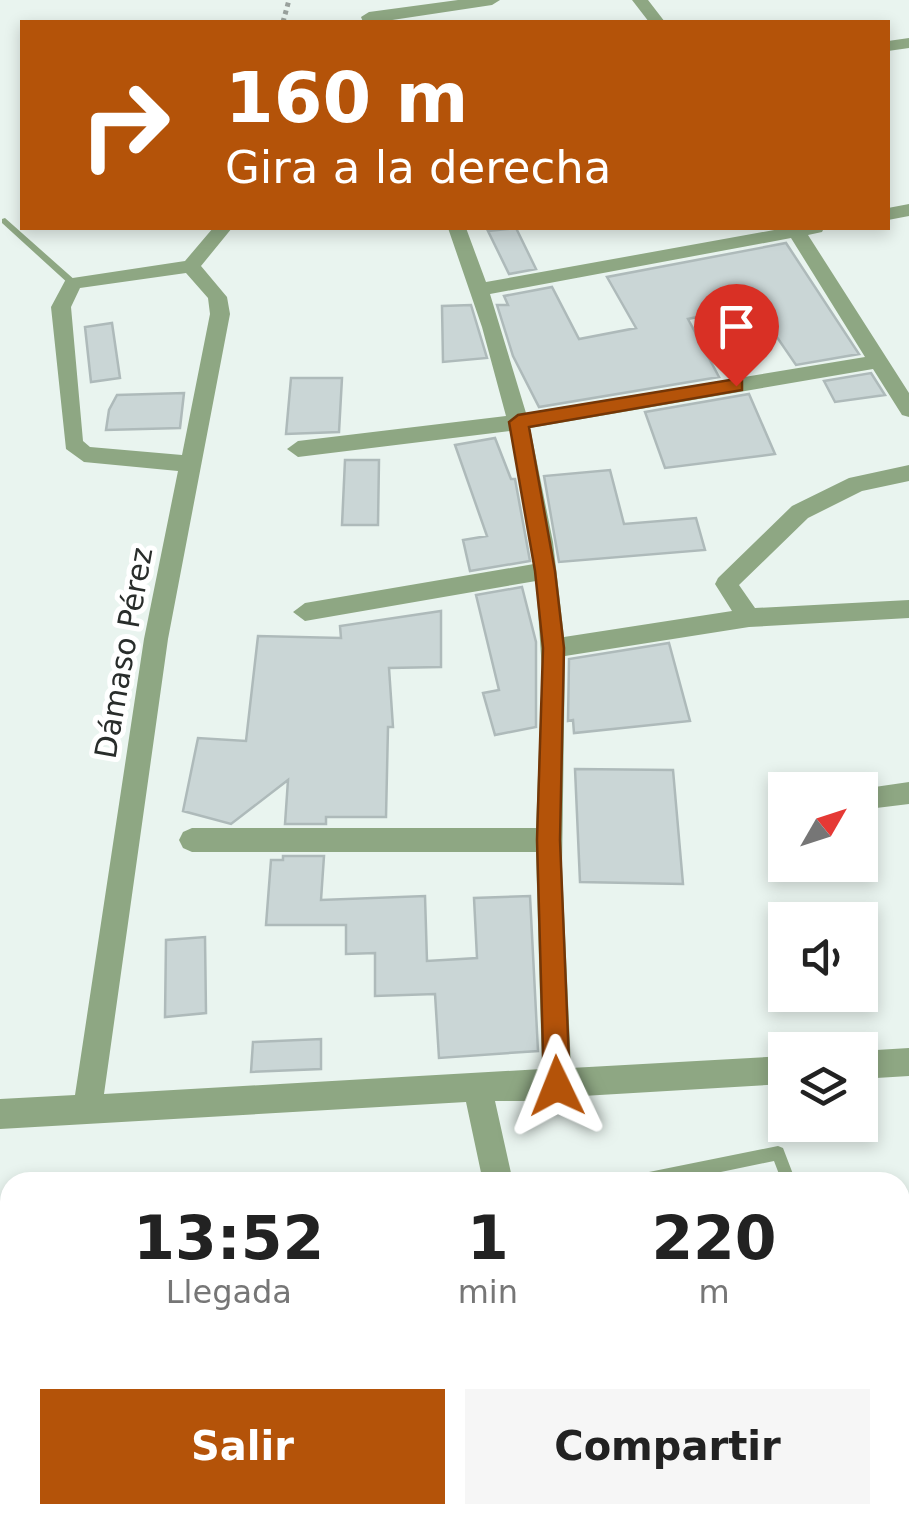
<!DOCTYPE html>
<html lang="es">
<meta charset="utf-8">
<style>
:root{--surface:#fff;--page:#f6f6f6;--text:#222;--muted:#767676;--accent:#b45309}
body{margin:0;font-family:"DejaVu Sans",sans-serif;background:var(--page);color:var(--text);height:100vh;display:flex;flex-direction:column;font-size:38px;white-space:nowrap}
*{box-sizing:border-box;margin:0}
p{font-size:32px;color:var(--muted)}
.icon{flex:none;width:55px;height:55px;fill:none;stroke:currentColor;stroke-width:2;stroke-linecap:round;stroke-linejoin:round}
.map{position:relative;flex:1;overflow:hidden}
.drawer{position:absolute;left:0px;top:1172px;width:910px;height:352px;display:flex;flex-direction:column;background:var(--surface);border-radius:30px 30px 0 0;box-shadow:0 5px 15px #0003}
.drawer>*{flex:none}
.hud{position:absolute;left:20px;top:20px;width:870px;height:210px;border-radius:0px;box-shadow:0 5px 15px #0003;background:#b45309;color:#fff;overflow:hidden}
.needle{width:65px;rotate:51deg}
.buttons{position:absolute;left:768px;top:772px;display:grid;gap:20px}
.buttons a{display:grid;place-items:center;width:110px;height:110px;border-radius:0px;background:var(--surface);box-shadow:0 5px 15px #0003;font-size:50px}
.pin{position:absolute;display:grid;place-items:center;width:85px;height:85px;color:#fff;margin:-102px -42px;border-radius:50% 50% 50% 0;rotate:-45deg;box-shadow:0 0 10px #0007}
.pin .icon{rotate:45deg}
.me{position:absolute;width:110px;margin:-55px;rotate:358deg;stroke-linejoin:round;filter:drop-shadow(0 0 8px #0008)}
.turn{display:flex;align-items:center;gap:35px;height:210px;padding:0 40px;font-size:45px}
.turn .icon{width:130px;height:130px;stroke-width:2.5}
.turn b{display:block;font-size:70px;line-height:85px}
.eta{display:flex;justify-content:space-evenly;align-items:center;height:170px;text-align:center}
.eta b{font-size:60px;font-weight:600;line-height:70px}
.button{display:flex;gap:20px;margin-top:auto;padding:20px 40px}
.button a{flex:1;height:115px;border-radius:0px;background:var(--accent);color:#fff;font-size:40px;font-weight:600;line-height:115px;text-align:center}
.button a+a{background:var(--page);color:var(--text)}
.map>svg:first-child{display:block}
</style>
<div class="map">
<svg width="909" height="1523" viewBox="0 0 909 1523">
<rect width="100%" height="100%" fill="#e9f4ef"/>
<path fill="#cad6d6" stroke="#aebaba" stroke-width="2.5" d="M 516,228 L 536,269 L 509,274 L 488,231 Z
M 786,243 L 859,354 L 796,365 L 755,305 L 688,319 L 719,377 L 539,407 L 513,356 L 497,305 L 508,305 L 504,296 L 552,287 L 579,339 L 636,328 L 607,277 Z
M 471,305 L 487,358 L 443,362 L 442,306 Z
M 112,323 L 120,378 L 91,382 L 85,327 Z
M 871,373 L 885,395 L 835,402 L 824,381 Z
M 291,378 L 342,378 L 339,432 L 286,434 Z
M 184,393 L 180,428 L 106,430 L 109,410 L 117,395 Z
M 749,394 L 775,454 L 665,468 L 645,412 Z
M 495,438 L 511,479 L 515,479 L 530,561 L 470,571 L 463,540 L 487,536 L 455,445 Z
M 345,460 L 379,460 L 378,525 L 342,525 Z
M 610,470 L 624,524 L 696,518 L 705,550 L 559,562 L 544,476 Z
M 522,587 L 536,642 L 536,727 L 495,735 L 483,693 L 499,690 L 476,595 Z
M 441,611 L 441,667 L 389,668 L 393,727 L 388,727 L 386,817 L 326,817 L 326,824 L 285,824 L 288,780 L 231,824 L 183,811 L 198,738 L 246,741 L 258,636 L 341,638 L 340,626 Z
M 669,643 L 690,721 L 574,733 L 573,720 L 568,721 L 569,659 Z
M 575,769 L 673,770 L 683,884 L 580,882 Z
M 283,856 L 324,856 L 321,900 L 425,896 L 427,961 L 477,958 L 474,898 L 530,896 L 538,1051 L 439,1058 L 435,994 L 375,996 L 375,953 L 346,954 L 346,925 L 266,925 L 271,860 L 283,860 Z
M 205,937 L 206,1013 L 165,1017 L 166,940 Z
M 321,1039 L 321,1069 L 251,1072 L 253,1042 Z"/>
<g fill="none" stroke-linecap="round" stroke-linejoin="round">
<path stroke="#99a19d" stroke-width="5" stroke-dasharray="4 4" stroke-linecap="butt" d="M 283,22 L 289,0"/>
<path fill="#8ea783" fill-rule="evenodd" d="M 5,218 L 76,281 L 76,285 L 70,285 L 2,223 L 2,219 Z
M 778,1146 L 783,1148 L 796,1182 L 782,1182 L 774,1161 L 673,1182 L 631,1182 L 634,1177 L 639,1174 Z
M 909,1206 L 909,1222 L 900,1224 L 900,1208 Z
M 909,1312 L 909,1328 L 900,1330 L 900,1314 Z
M 652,1515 L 670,1515 L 671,1523 L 653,1523 Z"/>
<path fill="#8ea783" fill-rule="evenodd" d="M 458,0 L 500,0 L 492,5 L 379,22 L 363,22 L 361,17 L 369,12 Z
M 632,0 L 648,0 L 665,22 L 649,22 Z
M 909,38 L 909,48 L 888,51 L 888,41 Z
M 909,204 L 909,216 L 888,220 L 888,208 Z
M 213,228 L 232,228 L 201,266 L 227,297 L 230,314 L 168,639 L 104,1094 L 542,1069 L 536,852 L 192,852 L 183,848 L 179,840 L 183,832 L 192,828 L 536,828 L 542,670 L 536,581 L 305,621 L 293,612 L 305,603 L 534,564 L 510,431 L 298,457 L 287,449 L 298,441 L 506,416 L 482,327 L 448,228 L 466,228 L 486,282 L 785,228 L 824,228 L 822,232 L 808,235 L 909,393 L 909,417 L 902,415 L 873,369 L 530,428 L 553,542 L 564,637 L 732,611 L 715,584 L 718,578 L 792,506 L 849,478 L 909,465 L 909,481 L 862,491 L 808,518 L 739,585 L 755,608 L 909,600 L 909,618 L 749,627 L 565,656 L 562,867 L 571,1068 L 785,1056 L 785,1084 L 566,1097 L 557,1101 L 495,1101 L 513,1182 L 483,1182 L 466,1102 L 0,1129 L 0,1099 L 75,1095 L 144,639 L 178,471 L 84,462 L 66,449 L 51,307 L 66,279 L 185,261 ZM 791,238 L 865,357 L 526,413 L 490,294 ZM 186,273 L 208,298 L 210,314 L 182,455 L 90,447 L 83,441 L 71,307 L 80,288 Z
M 909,782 L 909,804 L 860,810 L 860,790 L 854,790 Z
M 909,1048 L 909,1076 L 860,1079 L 860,1051 Z
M 552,1515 L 586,1515 L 588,1523 L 554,1523 Z"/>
</g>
<path fill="#b45309" stroke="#753606" stroke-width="2.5" d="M 736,379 L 742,381 L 742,390 L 529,427 L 555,571 L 564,648 L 560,840 L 570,1086 L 567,1095 L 557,1099 L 548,1095 L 544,1086 L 537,840 L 543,648 L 535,571 L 509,422 L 518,415 Z"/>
<g text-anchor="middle" stroke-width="10" stroke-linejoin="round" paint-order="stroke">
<g font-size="30" fill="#292d2b" stroke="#fff">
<text transform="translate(124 653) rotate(-80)" y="10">Dámaso Pérez</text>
</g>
</g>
</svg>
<div class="buttons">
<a><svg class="needle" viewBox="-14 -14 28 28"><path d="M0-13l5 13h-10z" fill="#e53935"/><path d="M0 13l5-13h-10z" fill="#767676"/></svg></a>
<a><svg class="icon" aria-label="sound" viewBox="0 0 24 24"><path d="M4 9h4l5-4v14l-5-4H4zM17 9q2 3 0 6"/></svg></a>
<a><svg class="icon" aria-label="layers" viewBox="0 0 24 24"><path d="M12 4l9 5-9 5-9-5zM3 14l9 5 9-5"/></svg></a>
</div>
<div class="pin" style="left:736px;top:386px;background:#d93025"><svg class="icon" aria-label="arrive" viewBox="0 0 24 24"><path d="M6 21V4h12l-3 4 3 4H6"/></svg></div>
<svg class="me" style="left:557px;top:1086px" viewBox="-20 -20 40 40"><path d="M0-17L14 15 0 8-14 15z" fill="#b45309" stroke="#fff" stroke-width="4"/></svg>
<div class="hud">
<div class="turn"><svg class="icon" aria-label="right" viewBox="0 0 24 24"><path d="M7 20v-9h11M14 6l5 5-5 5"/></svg><div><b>160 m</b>Gira a la derecha</div></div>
</div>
<section class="drawer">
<div class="eta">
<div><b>13:52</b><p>Llegada</p></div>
<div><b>1</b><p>min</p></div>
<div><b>220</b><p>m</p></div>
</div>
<div class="button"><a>Salir</a><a>Compartir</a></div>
</section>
</div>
